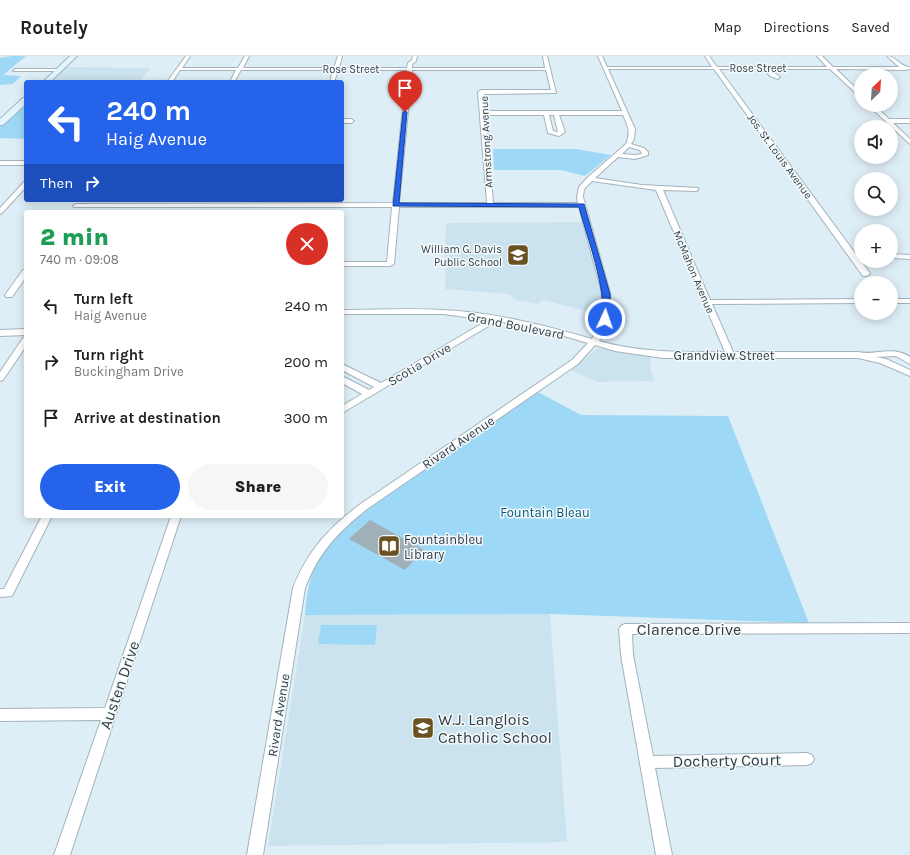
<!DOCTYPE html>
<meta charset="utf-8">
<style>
:root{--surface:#fff;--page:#f6f6f6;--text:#202124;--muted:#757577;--line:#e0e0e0;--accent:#2563eb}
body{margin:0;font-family:Karla,sans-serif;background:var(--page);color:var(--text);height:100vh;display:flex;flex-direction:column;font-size:15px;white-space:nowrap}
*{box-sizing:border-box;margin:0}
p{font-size:13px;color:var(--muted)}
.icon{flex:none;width:22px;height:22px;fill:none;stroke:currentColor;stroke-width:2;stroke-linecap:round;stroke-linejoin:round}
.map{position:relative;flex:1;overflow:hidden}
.side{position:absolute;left:24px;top:154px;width:320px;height:308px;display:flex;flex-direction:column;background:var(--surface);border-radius:4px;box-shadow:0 2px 10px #0003}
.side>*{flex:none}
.top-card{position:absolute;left:24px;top:24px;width:320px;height:122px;border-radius:4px;box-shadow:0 2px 10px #0003;background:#2563eb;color:#fff;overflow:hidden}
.needle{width:26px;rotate:25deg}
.buttons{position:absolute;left:854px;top:12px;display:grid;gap:8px}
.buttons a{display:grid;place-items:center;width:44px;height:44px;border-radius:50%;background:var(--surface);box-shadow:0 2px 10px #0003;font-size:20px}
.pin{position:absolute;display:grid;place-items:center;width:34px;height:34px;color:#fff;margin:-41px -17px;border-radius:50% 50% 50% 0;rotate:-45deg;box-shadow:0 0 4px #0007}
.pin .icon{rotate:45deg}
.me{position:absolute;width:44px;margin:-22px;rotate:3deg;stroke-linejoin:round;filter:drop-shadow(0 0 3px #0008)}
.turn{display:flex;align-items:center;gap:14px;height:84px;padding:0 16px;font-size:18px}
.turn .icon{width:52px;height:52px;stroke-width:2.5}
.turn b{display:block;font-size:28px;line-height:34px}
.then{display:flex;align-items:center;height:38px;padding:0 16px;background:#0003;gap:8px;font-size:15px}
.round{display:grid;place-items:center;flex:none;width:42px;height:42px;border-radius:21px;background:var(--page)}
.headline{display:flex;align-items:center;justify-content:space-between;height:68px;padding:0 16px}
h1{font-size:24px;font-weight:800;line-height:30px;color:#1e9e55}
.primary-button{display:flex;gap:8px;margin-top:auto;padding:8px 16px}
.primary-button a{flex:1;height:46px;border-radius:24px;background:var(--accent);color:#fff;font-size:16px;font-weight:800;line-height:46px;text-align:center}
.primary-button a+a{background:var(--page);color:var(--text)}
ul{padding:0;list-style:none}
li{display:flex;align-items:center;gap:12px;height:56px;padding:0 16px}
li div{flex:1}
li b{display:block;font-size:15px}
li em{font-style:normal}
header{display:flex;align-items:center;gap:24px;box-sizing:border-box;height:56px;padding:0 20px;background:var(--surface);border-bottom:1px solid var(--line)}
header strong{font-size:19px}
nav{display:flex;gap:22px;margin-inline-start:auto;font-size:14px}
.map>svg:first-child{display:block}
</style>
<header>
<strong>Routely</strong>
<nav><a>Map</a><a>Directions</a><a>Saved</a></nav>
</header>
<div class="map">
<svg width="910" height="799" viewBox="0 0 910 799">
<rect width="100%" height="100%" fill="#deeef7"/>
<path fill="#cbe3ef" d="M 64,11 L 151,12 L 140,25 L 49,25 Z
M 582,166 L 601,232 L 602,242 L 601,258 L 541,244 L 538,248 L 516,244 L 509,238 L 445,233 L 446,167 Z
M 598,292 L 651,300 L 650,311 L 654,325 L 597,326 L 571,314 Z
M 550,558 L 567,786 L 268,790 L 305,559 Z"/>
<path fill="#9dd9f6" d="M 12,0 L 26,0 L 3,19 L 21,20 L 13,28 L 0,29 L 0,2 Z
M 26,46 L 26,83 L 0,82 L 0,70 Z
M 493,93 L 576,93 L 611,99 L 585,120 L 561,114 L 494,114 Z
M 538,336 L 581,359 L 728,360 L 809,567 L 550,558 L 305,559 C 306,544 308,529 313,516 C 322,491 345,472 365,455 Z
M 321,569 L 377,569 L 375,589 L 318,588 Z"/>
<path fill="#a0b0b8" d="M 370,464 L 424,494 L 405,514 L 349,483 Z"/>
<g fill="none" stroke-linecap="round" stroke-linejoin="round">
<g stroke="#a3b3bb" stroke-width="2">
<path id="street" d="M 186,0 L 190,0 L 182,12 L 238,12 L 245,0 L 249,0 L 243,12 L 334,12 L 338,0 L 342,0 L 339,12 L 407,12 L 408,7 L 412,4 L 413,0 L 417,0 L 416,5 L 412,8 L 412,12 L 545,12 L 543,0 L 547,0 L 556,37 L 484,38 L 485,55 L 622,55 L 598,0 L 602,0 L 607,11 L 712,11 L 705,0 L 709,0 L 717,11 L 827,11 L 817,0 L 822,0 L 833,11 L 899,11 L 887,0 C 896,0 900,11 910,11 L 910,13 L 905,14 L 836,13 L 861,37 L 861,42 L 830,13 L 769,13 L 780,21 L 778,23 L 770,20 L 764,13 L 719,13 L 869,216 L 870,218 L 866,220 L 863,220 L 714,13 L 608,13 L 635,73 L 634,83 L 631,88 L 644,92 L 648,96 L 648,99 L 635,103 L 618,101 L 595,122 L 642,129 L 698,132 L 698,134 L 696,135 L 663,134 L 710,244 L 861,243 L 861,247 L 712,248 L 733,296 L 858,296 C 875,300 893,289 910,301 L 910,308 L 896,300 L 876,301 L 886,303 L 910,314 L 910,320 L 880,307 L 858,302 L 663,302 L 615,295 L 595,289 L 578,308 L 367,453 C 337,477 319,496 305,532 L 263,799 L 247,799 L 293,532 C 308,494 328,473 359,449 L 572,304 L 588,287 L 540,273 L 497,265 L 342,357 L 342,350 L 362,338 L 342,327 L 342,320 L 369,334 L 374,331 L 342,314 L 342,308 L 381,327 L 488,264 L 443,258 L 342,258 L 342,254 C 375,254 409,252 442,254 C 493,256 543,269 592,283 L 599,267 L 601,258 L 602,237 L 579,151 L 399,151 L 394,208 L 390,210 L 342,210 L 342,206 L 387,206 L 392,151 L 74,151 L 73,150 L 76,148 L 393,147 L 407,14 L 338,14 L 334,26 L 330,26 L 333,14 L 241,14 L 234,26 L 230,26 L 236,14 L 180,14 L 172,26 L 167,26 ZM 412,14 L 546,14 L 551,34 L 481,34 L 478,36 L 487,147 L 399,147 ZM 486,59 L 544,59 L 548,77 L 559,80 L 565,76 L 559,59 L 623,59 C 628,69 631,77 626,88 L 587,122 L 579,131 L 577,141 L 578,147 L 493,147 ZM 549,59 L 554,59 L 558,76 L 553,75 ZM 629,91 L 640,94 L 642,98 L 635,99 L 622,98 ZM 592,125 L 656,134 L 725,296 C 681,296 641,297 599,285 C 608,269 611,255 610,237 L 583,141 L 584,133 Z
M 15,13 L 59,13 L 61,14 L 59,15 L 13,15 Z
M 868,49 L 874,49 L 889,63 L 910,63 L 910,67 L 893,67 L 910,83 L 910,88 Z
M 342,63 L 351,63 L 354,65 L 351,67 L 342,67 Z
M 0,105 L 26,105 L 26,109 L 0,109 Z
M 26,125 L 26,131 L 2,157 L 0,158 L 0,152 L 24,126 Z
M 891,198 L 910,199 L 910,203 L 891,202 Z
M 23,214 L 26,214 L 26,221 L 12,241 L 6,241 L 5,239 Z
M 891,243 L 910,243 L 910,247 L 891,247 Z
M 26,273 L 26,279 L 0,280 L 0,274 Z
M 26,281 L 26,290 L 3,324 L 0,325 L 0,316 L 23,282 Z
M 42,460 L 52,460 L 12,540 L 0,541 L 0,533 L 4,533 Z
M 171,460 L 181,460 L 70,799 L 54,799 L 101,664 L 0,665 L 0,653 L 105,652 Z
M 910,567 L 910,577 L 632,578 L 633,599 L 653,700 L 807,697 L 812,699 L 814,703 L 812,707 L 807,709 L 655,712 L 672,799 L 656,799 L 621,599 L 619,573 L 621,570 L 625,568 Z"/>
</g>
<g stroke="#a3b3bb" stroke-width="2">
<path id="secondary" d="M 70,0 L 77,0 L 50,26 L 43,26 Z
M 23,42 L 26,42 L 26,48 L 3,69 L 0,69 L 0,63 Z"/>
</g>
<use href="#street" fill="#fff" fill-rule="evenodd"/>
<use href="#secondary" fill="#e1f5ff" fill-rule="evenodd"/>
</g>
<path fill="#2563eb" stroke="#184099" d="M 405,55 L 407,56 L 399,147 L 584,148 L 610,238 L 611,253 L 608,265 L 605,265 L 602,263 C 607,234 587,181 579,151 L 393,150 L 403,56 Z"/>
<defs>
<g id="school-square" transform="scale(1.15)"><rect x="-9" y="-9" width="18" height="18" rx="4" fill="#6a5122" stroke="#f3fafd"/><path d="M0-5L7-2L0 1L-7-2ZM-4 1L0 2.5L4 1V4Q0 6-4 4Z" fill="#fff"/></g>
<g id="library-square" transform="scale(1.15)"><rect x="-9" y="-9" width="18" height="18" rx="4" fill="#6a5122" stroke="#f3fafd"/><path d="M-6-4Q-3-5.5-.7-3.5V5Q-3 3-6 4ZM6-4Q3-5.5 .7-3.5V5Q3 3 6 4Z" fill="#fff"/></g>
</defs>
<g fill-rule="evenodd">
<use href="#school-square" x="518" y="199"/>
<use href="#library-square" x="389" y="490"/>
<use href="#school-square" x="423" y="672"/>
</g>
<g text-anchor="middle" stroke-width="3" stroke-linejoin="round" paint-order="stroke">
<g font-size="11" fill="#363d40" stroke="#f3fafd">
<text x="758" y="16">Rose Street</text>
<text x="351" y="17">Rose Street</text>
<text transform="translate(486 86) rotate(-93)" y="4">Armstrong Avenue</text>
<text transform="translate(780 100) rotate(54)" y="4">Jos. St. Louis Avenue</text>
<text transform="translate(694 216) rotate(67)" y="4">McMahon Avenue</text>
</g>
<g font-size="11" fill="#363d40" stroke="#f3fafd" text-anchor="end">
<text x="502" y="197">William G. Davis<tspan x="502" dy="13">Public School</tspan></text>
</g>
<g font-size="13" fill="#363d40" stroke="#f3fafd">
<text transform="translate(516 269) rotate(11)" y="5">Grand Boulevard</text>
<text x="724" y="304">Grandview Street</text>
<text transform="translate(419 308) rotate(-31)" y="5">Scotia Drive</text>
<text transform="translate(458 386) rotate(-34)" y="5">Rivard Avenue</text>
<text transform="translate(278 659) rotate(-81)" y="5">Rivard Avenue</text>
</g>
<g font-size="13" fill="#075774" stroke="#f3fafd">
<text x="545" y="461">Fountain Bleau</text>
</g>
<g font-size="13" fill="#363d40" stroke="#f3fafd" text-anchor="start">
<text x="404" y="488">Fountainbleu<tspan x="404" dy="15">Library</tspan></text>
</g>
<g font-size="16" fill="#363d40" stroke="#f3fafd">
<text x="689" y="579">Clarence Drive</text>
<text transform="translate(119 629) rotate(-71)" y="6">Austen Drive</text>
<text transform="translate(727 704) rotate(-1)" y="6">Docherty Court</text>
</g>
<g font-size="16" fill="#363d40" stroke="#f3fafd" text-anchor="start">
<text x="438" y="669">W.J. Langlois<tspan x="438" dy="18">Catholic School</tspan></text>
</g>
</g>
</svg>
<div class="buttons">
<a><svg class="needle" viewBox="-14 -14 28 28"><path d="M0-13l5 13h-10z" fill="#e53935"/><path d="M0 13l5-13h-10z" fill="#757577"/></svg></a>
<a><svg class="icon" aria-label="sound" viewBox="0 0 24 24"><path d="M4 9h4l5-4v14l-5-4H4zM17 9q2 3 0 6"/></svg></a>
<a><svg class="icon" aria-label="search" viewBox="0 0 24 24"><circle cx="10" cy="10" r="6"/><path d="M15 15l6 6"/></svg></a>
<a>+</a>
<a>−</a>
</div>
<div class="pin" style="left:405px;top:56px;background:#d93025"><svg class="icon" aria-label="arrive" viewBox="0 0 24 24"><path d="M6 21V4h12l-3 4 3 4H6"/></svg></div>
<svg class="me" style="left:605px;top:263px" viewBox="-20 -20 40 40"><circle r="17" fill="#2563eb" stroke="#fff" stroke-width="3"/><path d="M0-11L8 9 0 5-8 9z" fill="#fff"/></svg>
<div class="top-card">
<div class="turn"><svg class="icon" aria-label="left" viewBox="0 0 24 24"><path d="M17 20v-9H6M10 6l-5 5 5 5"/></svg><div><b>240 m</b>Haig Avenue</div></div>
<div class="then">Then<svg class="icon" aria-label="right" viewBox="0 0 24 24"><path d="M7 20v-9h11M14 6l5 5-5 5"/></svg></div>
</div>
<section class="side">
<div class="headline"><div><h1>2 min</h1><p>740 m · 09:08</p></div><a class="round" style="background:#d93025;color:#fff"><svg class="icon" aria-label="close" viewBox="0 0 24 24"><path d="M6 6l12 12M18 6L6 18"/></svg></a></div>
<ul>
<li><svg class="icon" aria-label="left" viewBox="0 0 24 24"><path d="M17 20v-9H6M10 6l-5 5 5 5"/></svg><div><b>Turn left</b><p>Haig Avenue</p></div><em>240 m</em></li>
<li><svg class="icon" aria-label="right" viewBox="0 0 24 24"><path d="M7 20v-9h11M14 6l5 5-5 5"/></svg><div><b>Turn right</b><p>Buckingham Drive</p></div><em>200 m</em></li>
<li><svg class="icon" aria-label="arrive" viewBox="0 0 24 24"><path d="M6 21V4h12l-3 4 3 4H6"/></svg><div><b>Arrive at destination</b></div><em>300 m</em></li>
</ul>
<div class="primary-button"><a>Exit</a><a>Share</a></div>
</section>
</div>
